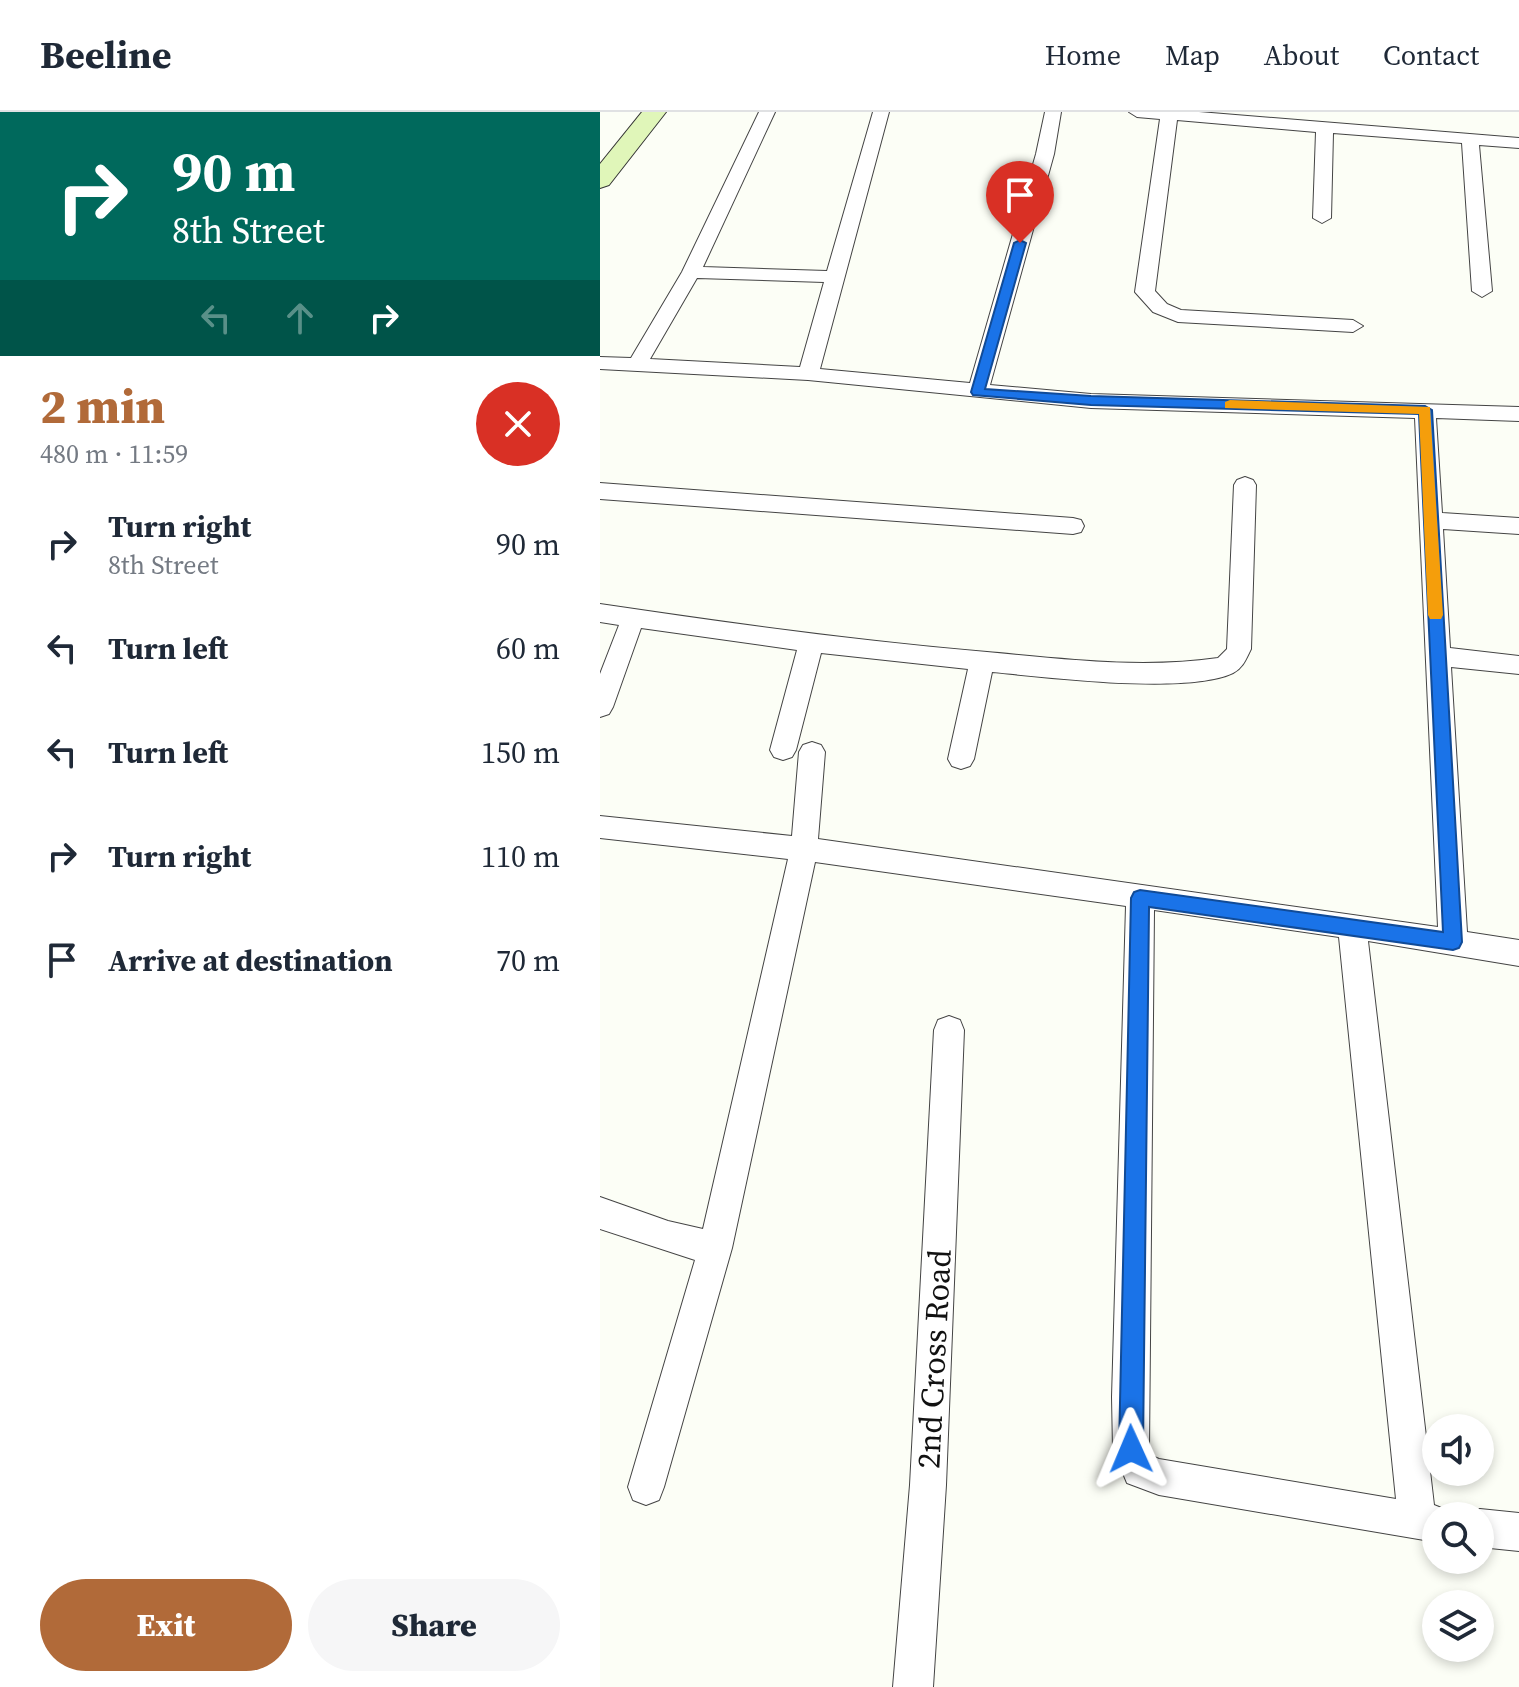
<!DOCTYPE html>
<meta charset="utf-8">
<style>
:root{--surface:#fff;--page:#f6f6f7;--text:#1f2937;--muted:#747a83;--line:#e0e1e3;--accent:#b16a39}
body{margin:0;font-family:"Source Serif 4",serif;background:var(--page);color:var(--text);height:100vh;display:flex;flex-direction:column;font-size:30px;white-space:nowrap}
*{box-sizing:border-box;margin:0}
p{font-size:26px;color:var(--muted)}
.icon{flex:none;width:44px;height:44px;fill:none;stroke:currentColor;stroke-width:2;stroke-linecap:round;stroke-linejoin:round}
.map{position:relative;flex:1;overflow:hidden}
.sheet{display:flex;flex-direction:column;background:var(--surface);width:600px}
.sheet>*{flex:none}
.hud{background:#00695c;color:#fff;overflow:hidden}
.controls{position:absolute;left:822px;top:1302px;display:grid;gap:16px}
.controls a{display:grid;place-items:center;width:72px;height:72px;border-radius:50%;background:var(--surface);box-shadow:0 4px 12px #0003;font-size:40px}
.pin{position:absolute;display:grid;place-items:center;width:68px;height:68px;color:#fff;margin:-82px -34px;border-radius:50% 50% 50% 0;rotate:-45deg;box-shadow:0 0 8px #0007}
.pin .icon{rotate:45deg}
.me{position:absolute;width:88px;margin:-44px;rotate:359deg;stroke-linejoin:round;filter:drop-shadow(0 0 6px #0008)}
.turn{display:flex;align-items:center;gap:28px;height:168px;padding:0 40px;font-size:36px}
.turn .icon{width:104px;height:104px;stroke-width:2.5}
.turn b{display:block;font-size:56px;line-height:68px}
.lanes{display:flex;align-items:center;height:76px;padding:0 40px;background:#0003;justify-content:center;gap:40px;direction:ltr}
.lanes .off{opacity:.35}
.round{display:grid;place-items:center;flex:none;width:84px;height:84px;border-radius:42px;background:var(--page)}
.overview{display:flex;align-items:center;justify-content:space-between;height:136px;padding:0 40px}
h1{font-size:48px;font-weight:800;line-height:60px;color:var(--accent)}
.cta{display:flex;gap:16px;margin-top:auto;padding:16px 40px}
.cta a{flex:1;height:92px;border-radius:48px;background:var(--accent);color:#fff;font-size:32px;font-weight:800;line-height:92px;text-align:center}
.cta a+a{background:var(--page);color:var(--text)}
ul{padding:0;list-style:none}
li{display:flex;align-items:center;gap:24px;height:104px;padding:0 40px}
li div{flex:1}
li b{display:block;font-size:30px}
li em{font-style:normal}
header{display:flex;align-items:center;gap:48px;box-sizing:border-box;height:112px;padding:0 40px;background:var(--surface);border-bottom:2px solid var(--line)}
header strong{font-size:38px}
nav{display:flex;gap:44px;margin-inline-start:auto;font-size:28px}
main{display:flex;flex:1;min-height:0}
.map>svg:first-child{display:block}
</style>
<header>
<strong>Beeline</strong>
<nav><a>Home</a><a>Map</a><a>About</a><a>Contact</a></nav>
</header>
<main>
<section class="sheet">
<div class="hud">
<div class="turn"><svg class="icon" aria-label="right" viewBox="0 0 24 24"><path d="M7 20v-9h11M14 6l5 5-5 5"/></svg><div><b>90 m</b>8th Street</div></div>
<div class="lanes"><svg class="icon off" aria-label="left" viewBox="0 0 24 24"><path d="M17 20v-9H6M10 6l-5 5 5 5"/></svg><svg class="icon off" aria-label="ahead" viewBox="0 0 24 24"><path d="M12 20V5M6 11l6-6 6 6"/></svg><svg class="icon" aria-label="right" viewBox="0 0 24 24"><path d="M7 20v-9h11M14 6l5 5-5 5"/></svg></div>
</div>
<div class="overview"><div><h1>2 min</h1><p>480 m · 11:59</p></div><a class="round" style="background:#d93025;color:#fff"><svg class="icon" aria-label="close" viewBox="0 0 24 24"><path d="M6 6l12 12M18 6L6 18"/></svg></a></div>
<ul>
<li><svg class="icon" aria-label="right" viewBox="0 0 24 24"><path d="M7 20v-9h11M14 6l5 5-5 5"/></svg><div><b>Turn right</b><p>8th Street</p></div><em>90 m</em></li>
<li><svg class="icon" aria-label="left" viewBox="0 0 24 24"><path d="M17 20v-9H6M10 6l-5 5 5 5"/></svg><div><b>Turn left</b></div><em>60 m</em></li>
<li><svg class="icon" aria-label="left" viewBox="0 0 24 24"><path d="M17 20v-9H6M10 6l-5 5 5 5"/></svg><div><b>Turn left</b></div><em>150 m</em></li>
<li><svg class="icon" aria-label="right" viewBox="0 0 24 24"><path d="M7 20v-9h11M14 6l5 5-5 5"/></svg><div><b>Turn right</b></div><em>110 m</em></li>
<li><svg class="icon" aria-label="arrive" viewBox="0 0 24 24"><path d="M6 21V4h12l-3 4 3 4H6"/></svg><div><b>Arrive at destination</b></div><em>70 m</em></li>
</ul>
<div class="cta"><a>Exit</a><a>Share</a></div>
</section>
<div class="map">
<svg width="919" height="1575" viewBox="0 0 919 1575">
<rect width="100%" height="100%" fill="#fcfef6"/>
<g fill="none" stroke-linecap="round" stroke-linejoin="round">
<g stroke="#444" stroke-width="2">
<path id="street" d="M 159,0 L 175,0 L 103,155 L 227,159 L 273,0 L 289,0 L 220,257 L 370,271 L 436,42 L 445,0 L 461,0 L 454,42 L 390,273 L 491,282 L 919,295 L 919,309 L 836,306 L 842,401 L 919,406 L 919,422 L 843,417 L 850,536 L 919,544 L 919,562 L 851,555 L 867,820 L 919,828 L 919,854 L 768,829 L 834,1393 L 849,1399 L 851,1404 L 836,1404 L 836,1430 L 559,1383 L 527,1371 L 513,1337 L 512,1285 L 526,794 L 215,750 L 132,1136 L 64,1375 L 59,1388 L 46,1393 L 33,1388 L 28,1375 L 95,1148 L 0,1117 L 0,1085 L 68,1109 L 103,1117 L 188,747 L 0,726 L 0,704 L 192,724 L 199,640 L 203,633 L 212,630 L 221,633 L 225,640 L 218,727 L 838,815 L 815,306 L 491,296 L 208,268 L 0,257 L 0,245 L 31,246 L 82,160 ZM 97,166 L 224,170 L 200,255 L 50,247 ZM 554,798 L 739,825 L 796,1387 L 559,1347 L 552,1344 L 549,1336 Z
M 529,0 L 599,0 L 919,26 L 919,36 L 879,33 L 892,179 L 882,185 L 872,179 L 862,31 L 733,21 L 731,106 L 722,111 L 713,106 L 716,20 L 577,8 L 555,179 L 567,192 L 581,198 L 753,208 L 763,214 L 753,220 L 578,210 L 553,200 L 535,180 L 560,7 L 537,5 Z
M 645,365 L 653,368 L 656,373 L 651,537 C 646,547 643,556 633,561 C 587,583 446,565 392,560 L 374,647 L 370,654 L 361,657 L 352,654 L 348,647 L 368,557 L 221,541 L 196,638 L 192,645 L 183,648 L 174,645 L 170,638 L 197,538 L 41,516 L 13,595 L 9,602 L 0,605 L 0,562 L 19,513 L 0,510 L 0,492 C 129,511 257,529 387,540 C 464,547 541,557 618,546 L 627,537 L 634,373 L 637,368 Z
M 0,371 L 473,406 L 481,408 L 484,414 L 481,420 L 473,422 L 0,387 Z
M 349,904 L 360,908 L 364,918 L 346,1373 L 333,1575 L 293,1575 L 310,1373 L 334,918 L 338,908 Z
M 880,1397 L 919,1401 L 919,1439 L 880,1435 L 880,1404 L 866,1404 Z"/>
</g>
<g stroke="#333" stroke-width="2">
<path id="secondary" d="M 42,0 L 66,0 L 9,73 L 0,76 L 0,52 Z"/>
</g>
<use href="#street" fill="#fff" fill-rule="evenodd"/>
<use href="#secondary" fill="#e0f6b9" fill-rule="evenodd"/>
</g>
<path fill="#1a73e8" stroke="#114b97" stroke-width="2" d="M 420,128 L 426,131 L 385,277 L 491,284 L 825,294 L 832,298 L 862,830 L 859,836 L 853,838 L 549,795 L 543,1337 L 539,1345 L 531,1348 L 523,1345 L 519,1337 L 531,786 L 534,780 L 540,778 L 843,820 L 819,302 L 491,293 L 373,283 L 371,280 L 414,131 Z"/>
<path fill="#f59e0b" d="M 630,288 L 830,295 L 843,503 L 841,507 L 830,507 L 828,503 L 819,302 L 625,296 L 625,290 Z"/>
<g text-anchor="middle" stroke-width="8" stroke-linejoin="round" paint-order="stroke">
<g font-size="32" fill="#111" stroke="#fff">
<text transform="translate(334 1247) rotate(-87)" y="11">2nd Cross Road</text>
</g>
</g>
</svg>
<div class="controls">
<a><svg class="icon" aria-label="sound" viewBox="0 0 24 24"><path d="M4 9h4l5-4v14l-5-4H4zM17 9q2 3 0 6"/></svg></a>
<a><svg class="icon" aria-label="search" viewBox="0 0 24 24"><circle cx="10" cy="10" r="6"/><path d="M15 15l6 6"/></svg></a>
<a><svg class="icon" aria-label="layers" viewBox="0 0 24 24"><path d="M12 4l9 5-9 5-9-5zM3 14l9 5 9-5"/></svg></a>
</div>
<div class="pin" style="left:420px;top:131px;background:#d93025"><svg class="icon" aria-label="arrive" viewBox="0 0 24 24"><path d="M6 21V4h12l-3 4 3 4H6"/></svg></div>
<svg class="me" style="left:531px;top:1337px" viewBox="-20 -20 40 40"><path d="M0-17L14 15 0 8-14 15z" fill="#1a73e8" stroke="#fff" stroke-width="4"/></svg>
</div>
</main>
